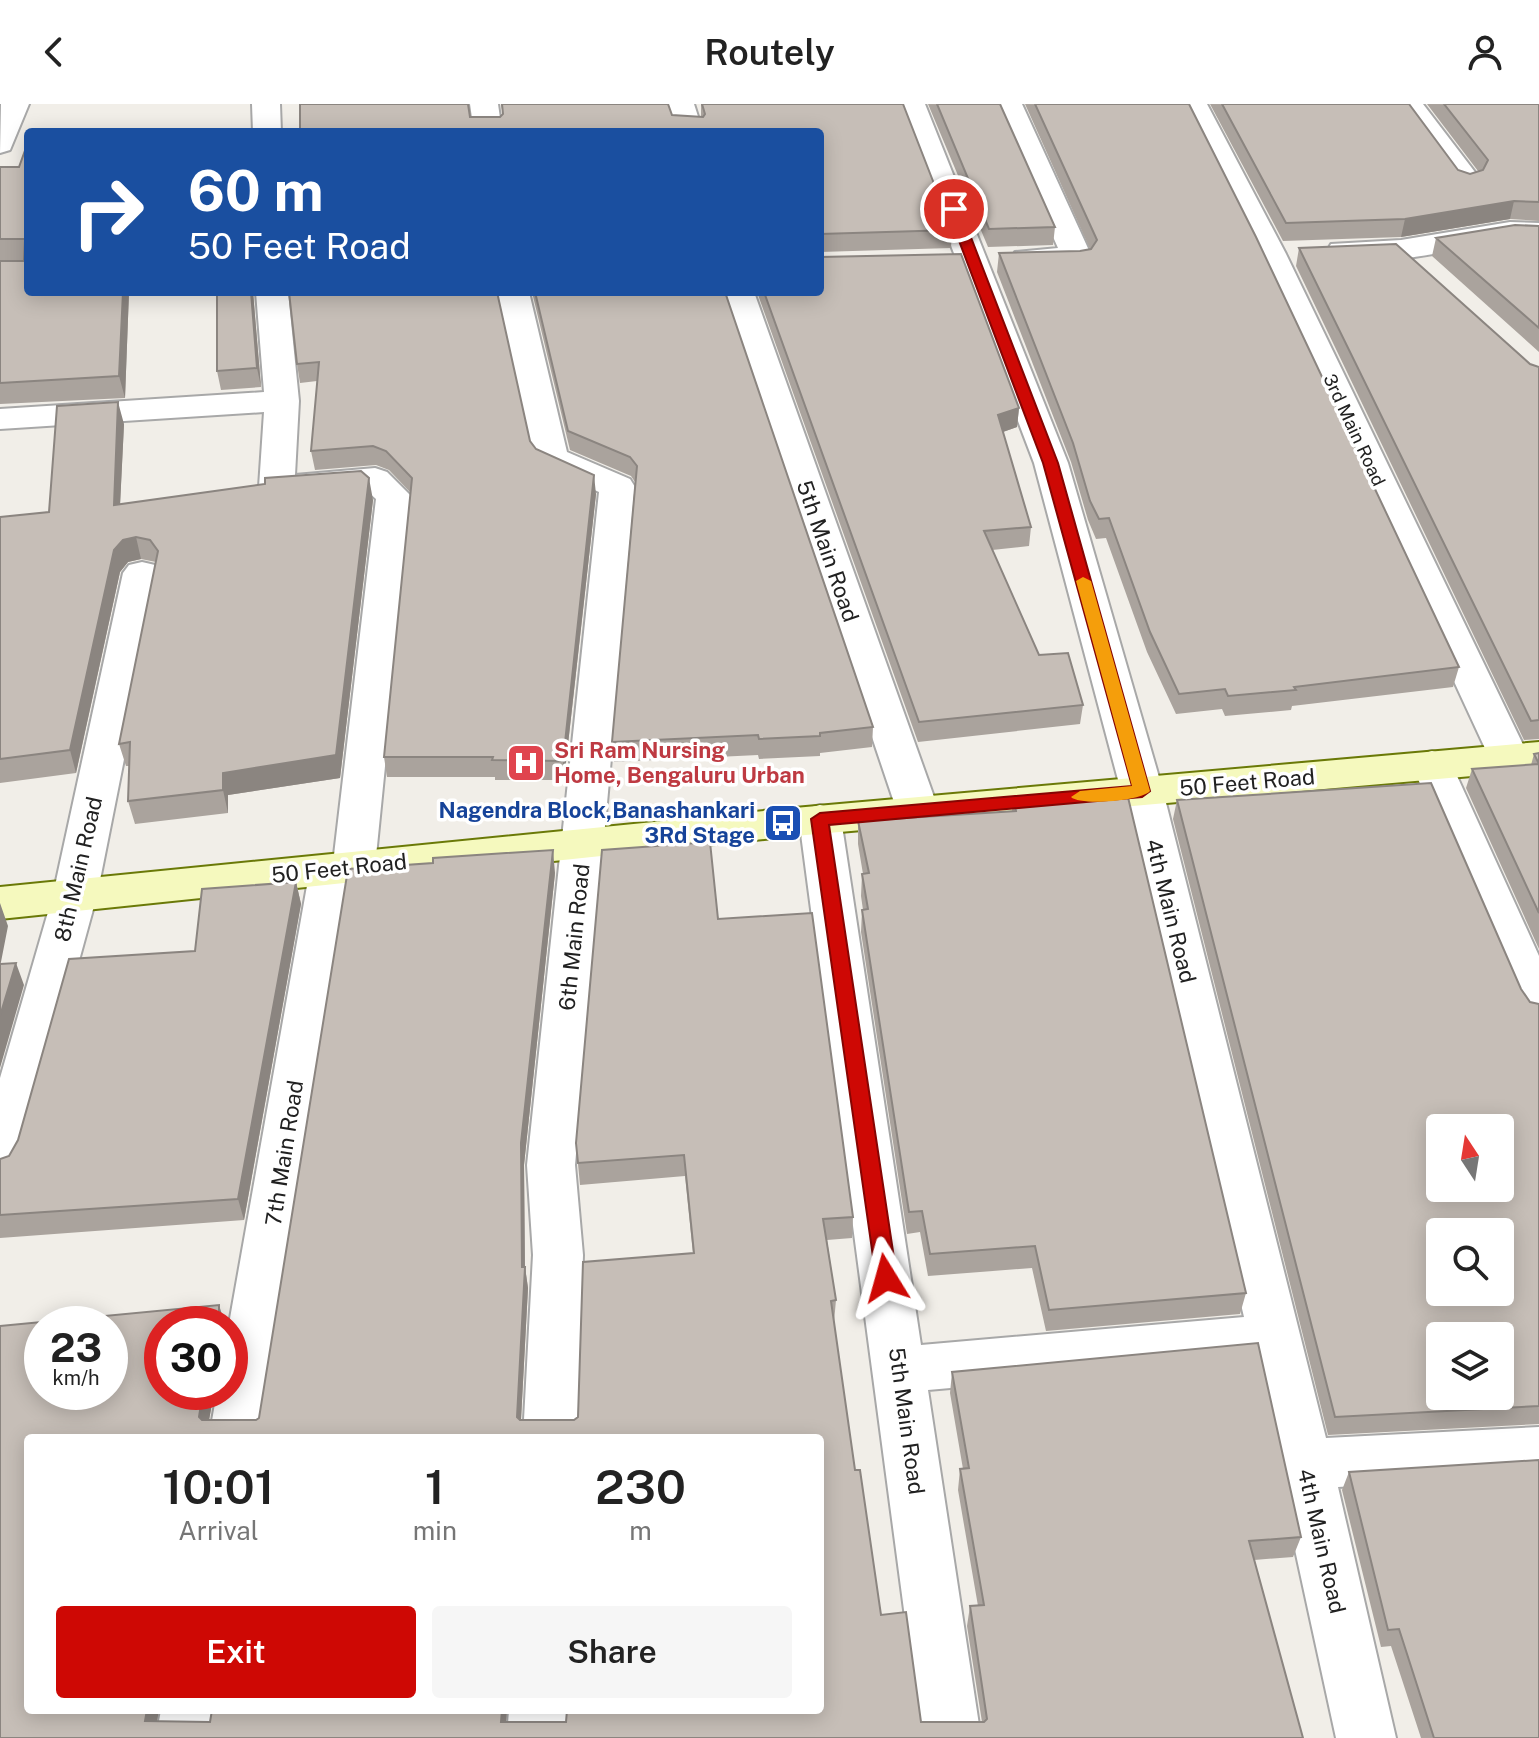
<!DOCTYPE html>
<style>
:root{--surface:#fff;--page:#f6f6f6;--text:#222;--muted:#767676;--accent:#ce0804}
body{margin:0;font-family:"Public Sans",sans-serif;background:var(--page);color:var(--text);height:100vh;display:flex;flex-direction:column;font-size:30px;white-space:nowrap}
*{box-sizing:border-box;margin:0}
p{font-size:26px;color:var(--muted)}
.icon{flex:none;width:44px;height:44px;fill:none;stroke:currentColor;stroke-width:2;stroke-linecap:round;stroke-linejoin:round}
.map{position:relative;flex:1;overflow:hidden}
.sheet{position:absolute;left:24px;top:1330px;width:800px;height:280px;display:flex;flex-direction:column;background:var(--surface);border-radius:8px;box-shadow:0 4px 20px #0003}
.sheet>*{flex:none}
.banner{position:absolute;left:24px;top:24px;width:800px;height:168px;border-radius:8px;box-shadow:0 4px 20px #0003;background:#1a4fa0;color:#fff;overflow:hidden}
.needle{width:52px;rotate:348deg}
.fabs{position:absolute;left:1426px;top:1010px;display:grid;gap:16px}
.fabs a{display:grid;place-items:center;width:88px;height:88px;border-radius:8px;background:var(--surface);box-shadow:0 4px 20px #0003;font-size:40px}
.speed{position:absolute;left:24px;top:1202px;display:flex;gap:16px;font-size:40px;font-weight:700;text-align:center}
.speed>*{display:grid;place-content:center;width:104px;height:104px;border-radius:50%;background:var(--surface);box-shadow:0 4px 20px #0003;line-height:1}
.speed small{font-size:20px;font-weight:400}
.speed .limit{border:12px solid #d22;background:#fff;color:#111}
.pin{position:absolute;display:grid;place-items:center;width:68px;height:68px;color:#fff;margin:-34px;border:4px solid #fff;border-radius:50%;box-shadow:0 2px 8px #0007}
.me{position:absolute;width:88px;margin:-44px;rotate:352deg;stroke-linejoin:round;filter:drop-shadow(0 0 6px #0008)}
.turn{display:flex;align-items:center;gap:28px;height:168px;padding:0 32px;font-size:36px}
.turn .icon{width:104px;height:104px;stroke-width:2.5}
.turn b{display:block;font-size:56px;line-height:68px}
.eta{display:flex;justify-content:space-evenly;align-items:center;height:136px;text-align:center}
.eta b{font-size:48px;font-weight:600;line-height:56px}
.cta{display:flex;gap:16px;margin-top:auto;padding:16px 32px}
.cta a{flex:1;height:92px;border-radius:8px;background:var(--accent);color:#fff;font-size:32px;font-weight:600;line-height:92px;text-align:center}
.cta a+a{background:var(--page);color:var(--text)}
header{display:flex;justify-content:space-between;align-items:center;height:104px;padding:0 32px;background:var(--surface);font-size:36px;font-weight:600}
.map>svg:first-child{display:block}
</style>
<header><svg class="icon" aria-label="back" viewBox="0 0 24 24"><path d="M15 5l-7 7 7 7"/></svg>Routely<svg class="icon" aria-label="person" viewBox="0 0 24 24"><circle cx="12" cy="8" r="4"/><path d="M4 21q1-7 8-7t8 7"/></svg></header>
<div class="map">
<svg width="1539" height="1634" viewBox="0 0 1539 1634">
<rect width="100%" height="100%" fill="#f1eee8"/>
<g fill="none" stroke-linecap="round" stroke-linejoin="round">
<g stroke="#a8a8a8" stroke-width="4">
<path id="minor" d="M 1,0 L 29,0 L 10,46 L 0,49 Z
M 252,0 L 280,0 L 281,28 L 253,28 Z
M 470,0 L 498,0 L 502,28 L 474,28 Z
M 666,0 L 694,0 L 703,28 L 675,28 Z
M 897,0 L 925,0 L 1068,359 L 1163,687 L 1326,1334 L 1539,1323 L 1539,1371 L 1338,1383 L 1396,1634 L 1336,1634 L 1254,1257 L 928,1286 L 981,1634 L 921,1634 L 799,715 L 805,705 L 820,701 L 835,705 L 841,715 L 921,1241 L 1244,1213 L 1121,687 L 1034,359 Z
M 994,0 L 1022,0 L 1092,153 L 1088,160 L 1026,164 L 1015,162 L 1011,155 L 1015,148 L 1058,144 Z
M 1179,0 L 1207,0 L 1286,150 L 1530,655 L 1524,665 L 1510,669 L 1496,665 L 1490,655 L 1256,150 Z
M 1395,0 L 1423,0 L 1481,76 L 1476,82 L 1466,85 L 1456,82 Z
M 1510,118 L 1539,119 L 1539,137 C 1475,135 1391,168 1331,154 L 1327,147 L 1331,140 L 1401,136 Z
M 256,188 L 288,188 L 299,297 L 295,371 L 375,364 L 387,368 L 412,393 L 375,762 L 369,773 L 351,776 L 263,1334 L 209,1334 L 217,1288 L 230,1288 L 229,1220 L 310,765 L 316,754 L 334,751 L 376,395 L 366,386 L 277,394 L 264,391 L 259,383 L 264,308 L 0,325 L 0,305 L 264,288 Z
M 497,188 L 529,188 L 567,348 L 630,375 L 635,383 L 575,1061 L 583,1151 L 577,1334 L 523,1334 L 533,1151 L 527,1061 L 599,388 L 539,361 L 534,354 Z
M 722,188 L 754,188 L 939,707 L 933,717 L 918,721 L 903,717 L 897,707 Z
M 142,458 L 155,461 L 161,469 L 97,791 L 24,1057 L 17,1071 L 0,1076 L 0,974 L 53,791 L 123,469 L 129,461 Z
M 1432,647 L 1446,651 L 1452,661 L 1539,852 L 1539,920 L 1523,915 L 1516,903 L 1412,661 L 1418,651 Z
M 161,1606 L 221,1606 L 216,1634 L 156,1634 Z
M 509,1606 L 569,1606 L 567,1634 L 507,1634 Z"/>
</g>
<g stroke="#6a7907" stroke-width="4">
<path id="secondary" d="M 1539,638 L 1539,666 L 783,733 L 0,815 L 0,783 L 783,705 Z"/>
</g>
<use href="#minor" fill="#fff" fill-rule="evenodd"/>
<use href="#secondary" fill="#f5f9be" fill-rule="evenodd"/>
</g>
<path fill="#aaa39d" fill-rule="evenodd" d="M 501,0 L 668,0 L 672,11 L 701,13 L 701,0 L 903,0 L 952,126 L 951,144 L 820,148 L 820,28 L 470,13 L 500,13 L 503,11 Z
M 928,0 L 1000,0 L 1055,123 L 1053,141 L 988,143 Z
M 1025,0 L 1189,0 L 1459,563 L 1453,583 L 1292,602 L 1291,606 L 1225,612 L 1222,605 L 1176,610 L 1147,548 L 1106,434 L 1096,435 L 1088,416 L 1071,358 L 997,168 L 999,149 L 1080,147 L 1090,145 Z
M 1210,0 L 1409,0 L 1458,66 L 1470,70 L 1478,67 L 1427,0 L 1539,0 L 1539,117 L 1510,115 L 1401,133 L 1283,137 Z
M 0,63 L 129,188 L 125,294 L 0,300 L 0,157 L 24,157 L 24,156 L 0,156 Z
M 1539,122 L 1539,248 L 1432,152 L 1436,134 Z
M 1299,144 L 1530,260 L 1539,263 L 1539,635 L 1524,636 L 1296,162 Z
M 217,188 L 253,188 L 261,283 L 221,286 L 217,267 Z
M 289,188 L 530,337 L 536,345 L 596,390 L 564,676 L 495,676 L 495,673 L 387,673 L 384,653 L 411,389 L 389,366 L 376,361 L 315,366 L 311,347 L 317,277 L 300,279 L 297,260 Z
M 532,188 L 725,188 L 873,623 L 872,643 L 820,649 L 820,652 L 759,655 L 758,651 L 614,658 L 612,638 L 635,378 L 631,372 L 570,346 Z
M 757,188 L 820,188 L 1019,304 L 1017,323 L 1003,328 L 1031,423 L 1029,442 L 992,446 L 1039,551 L 1083,601 L 1080,620 L 918,638 Z
M 124,320 L 120,400 L 373,396 L 340,674 L 228,691 L 228,709 L 135,720 L 128,697 L 130,662 L 126,662 L 119,640 L 156,458 L 141,455 L 128,458 L 120,468 L 76,669 L 0,679 L 0,413 L 49,408 Z
M 1539,649 L 1539,845 L 1466,684 L 1472,665 L 1531,661 L 1534,650 Z
M 1014,696 L 1246,1189 L 1240,1210 L 1046,1227 L 1032,1164 L 928,1172 L 920,1128 L 907,1130 L 861,828 L 862,806 L 863,806 L 861,792 L 862,770 L 863,770 L 858,740 L 858,717 L 1012,707 Z
M 1177,696 L 1521,885 L 1530,898 L 1539,900 L 1539,1320 L 1328,1331 L 1173,715 Z
M 555,769 L 524,1061 L 525,1163 L 528,1184 L 521,1316 L 574,1316 L 578,1313 L 693,1150 L 685,1072 L 580,1081 L 576,1039 L 718,815 L 853,1113 L 852,1134 L 827,1136 L 836,1196 L 834,1218 L 855,1366 L 881,1511 L 921,1618 L 982,1618 L 967,1522 L 970,1502 L 978,1502 L 958,1386 L 960,1365 L 963,1365 L 950,1289 L 952,1268 L 1301,1433 L 1293,1453 L 1254,1456 L 1303,1634 L 0,1634 L 214,1288 L 209,1316 L 256,1316 L 259,1314 ZM 820,1334 L 566,1618 L 506,1618 L 507,1606 L 212,1606 L 210,1618 L 157,1617 L 159,1606 L 28,1606 Z
M 296,778 L 301,800 L 244,1116 L 0,1134 L 0,1055 L 9,1052 L 195,847 Z
M 1349,1368 L 1539,1634 L 1421,1634 L 1391,1542 L 1381,1543 L 1342,1386 Z"/>
<path fill="#8b8580" d="M 1514,97 L 1510,115 L 1401,133 L 1405,115 Z
M 123,188 L 129,188 L 125,294 L 119,272 Z
M 251,188 L 253,188 L 261,283 L 257,264 Z
M 118,298 L 124,320 L 119,423 L 114,401 Z
M 1019,304 L 1017,323 L 997,330 L 998,311 Z
M 594,371 L 596,390 L 564,676 L 563,657 Z
M 369,374 L 373,396 L 340,674 L 228,691 L 228,709 L 223,686 L 223,669 Z
M 136,433 L 141,455 L 128,458 L 120,468 L 76,669 L 70,646 L 114,446 L 123,436 Z
M 553,746 L 555,769 L 524,1061 L 525,1173 L 525,1163 L 528,1184 L 520,1334 L 517,1313 L 522,1163 L 521,1039 Z
M 296,778 L 301,800 L 244,1116 L 238,1095 Z
M 0,799 L 8,822 L 0,863 Z
M 16,859 L 24,881 L 0,964 L 0,912 Z
M 219,1201 L 225,1220 L 219,1220 Z
M 203,1288 L 214,1288 L 206,1333 L 199,1313 Z
M 147,1606 L 159,1606 L 154,1634 L 145,1617 Z
M 502,1606 L 507,1606 L 505,1634 L 501,1618 Z"/>
<path fill="#c6beb7" stroke="#8b8580" stroke-width="2" fill-rule="evenodd" d="M 300,0 L 468,0 L 470,13 L 500,13 L 503,10 L 502,0 L 668,0 L 672,11 L 703,13 L 705,10 L 702,0 L 903,0 L 952,126 L 820,130 L 820,28 L 300,28 Z
M 937,0 L 1000,0 L 1055,123 L 989,125 Z
M 1035,0 L 1189,0 L 1256,133 L 1459,563 L 1294,583 L 1296,586 L 1228,592 L 1225,585 L 1179,590 L 1150,528 L 1109,414 L 1099,415 L 1090,397 L 1073,339 L 999,149 L 1080,147 L 1091,145 L 1097,136 Z
M 1222,0 L 1409,0 L 1458,66 L 1470,70 L 1483,66 L 1488,56 L 1444,0 L 1539,0 L 1539,98 L 1514,97 L 1405,115 L 1286,119 Z
M 27,41 L 28,41 L 28,188 L 123,188 L 119,272 L 0,279 L 0,157 L 24,157 L 25,135 L 0,135 L 0,63 L 19,63 Z
M 1515,121 L 1539,122 L 1539,224 L 1436,134 Z
M 1396,140 L 1530,260 L 1539,263 L 1539,616 L 1531,617 L 1299,144 Z
M 961,150 L 1019,304 L 998,311 L 1031,423 L 984,427 L 1039,551 L 1068,549 L 1083,601 L 919,618 L 764,188 L 820,188 L 820,153 Z
M 217,188 L 251,188 L 257,264 L 217,267 Z
M 289,188 L 497,188 L 530,337 L 536,345 L 594,371 L 563,657 L 492,656 L 493,653 L 384,653 L 412,374 L 386,347 L 373,342 L 311,347 L 319,258 L 297,260 Z
M 535,188 L 725,188 L 873,623 L 820,629 L 820,632 L 759,635 L 758,631 L 612,638 L 637,362 L 630,353 L 568,327 Z
M 118,298 L 114,401 L 265,380 L 265,374 L 361,367 L 369,374 L 336,651 L 223,669 L 223,686 L 128,697 L 130,638 L 119,640 L 158,447 L 150,436 L 136,433 L 123,436 L 114,446 L 70,646 L 0,655 L 0,413 L 49,408 L 57,302 Z
M 1539,649 L 1539,809 L 1472,665 L 1539,660 L 1534,650 Z
M 1431,679 L 1521,885 L 1530,898 L 1539,900 L 1539,1302 L 1335,1313 L 1177,696 ZM 1440,1024 L 1500,1024 L 1500,1084 L 1440,1084 ZM 1440,1128 L 1500,1128 L 1500,1188 L 1440,1188 ZM 1440,1232 L 1500,1232 L 1500,1292 L 1440,1292 Z
M 1127,689 L 1246,1189 L 1049,1206 L 1035,1142 L 930,1150 L 922,1107 L 909,1108 L 862,806 L 868,805 L 862,770 L 869,769 L 858,717 L 1016,707 L 1014,696 Z
M 710,738 L 718,815 L 812,809 L 853,1113 L 823,1115 L 836,1196 L 831,1197 L 855,1366 L 860,1366 L 881,1511 L 906,1508 L 921,1618 L 984,1618 L 987,1615 L 970,1502 L 984,1501 L 960,1365 L 969,1364 L 952,1268 L 1258,1239 L 1301,1433 L 1249,1437 L 1303,1634 L 0,1634 L 0,1222 L 219,1201 L 219,1220 L 162,1220 L 162,1288 L 203,1288 L 199,1313 L 202,1316 L 256,1316 L 259,1314 L 348,765 L 433,759 L 433,754 L 553,746 L 521,1039 L 522,1163 L 525,1163 L 517,1313 L 520,1316 L 574,1316 L 578,1313 L 583,1158 L 694,1149 L 684,1051 L 578,1059 L 576,1039 L 602,746 ZM 42,1220 L 110,1220 L 110,1288 L 42,1288 ZM 28,1334 L 820,1334 L 820,1606 L 567,1606 L 566,1618 L 501,1618 L 502,1606 L 212,1606 L 210,1618 L 145,1617 L 147,1606 L 28,1606 Z
M 296,778 L 238,1095 L 0,1111 L 0,1055 L 9,1052 L 18,1036 L 69,855 L 195,847 L 202,785 Z
M 16,859 L 0,912 L 0,860 Z
M 1539,1356 L 1539,1634 L 1434,1634 L 1399,1525 L 1388,1526 L 1349,1368 Z"/>
<path fill="#ce0804" stroke="#860503" stroke-width="2" d="M 954,101 L 960,105 L 1058,359 L 1150,687 L 1142,693 L 829,721 L 897,1174 L 894,1181 L 886,1183 L 879,1181 L 876,1174 L 811,715 L 820,709 L 1132,682 L 1043,359 L 947,105 Z"/>
<path fill="#f59e0b" d="M 1083,473 L 1091,477 L 1150,687 C 1142,697 1080,702 1071,693 L 1080,687 L 1132,682 L 1076,477 Z"/>
<defs>
<g id="hospital-square" transform="scale(2)"><rect x="-9" y="-9" width="18" height="18" rx="4" fill="#e0444e" stroke="#fff"/><path d="M-5-5h3v3.5h4V-5h3V5h-3V1.5h-4V5h-3Z" fill="#fff"/></g>
<g id="bus-square" transform="scale(2)"><rect x="-9" y="-9" width="18" height="18" rx="4" fill="#1a4fb4" stroke="#fff"/><path d="M-5-6H5V4H4V6H2V4H-2V6H-4V4H-5ZM-3.5-4V0h7V-4ZM-3.5 1.2v1.5H-2V1.2ZM2 1.2v1.5H3.5V1.2Z" fill="#fff"/></g>
</defs>
<g fill-rule="evenodd">
<use href="#hospital-square" x="526" y="659"/>
<use href="#bus-square" x="783" y="719"/>
</g>
<g text-anchor="middle" stroke-width="7" stroke-linejoin="round" paint-order="stroke">
<g font-size="18" fill="#212121" stroke="#fff">
<text transform="translate(1354 326) rotate(65)" y="6">3rd Main Road</text>
</g>
<g font-size="22" fill="#212121" stroke="#fff">
<text transform="translate(828 447) rotate(71)" y="8">5th Main Road</text>
<text transform="translate(1247 678) rotate(-5)" y="8">50 Feet Road</text>
<text transform="translate(339 764) rotate(-6)" y="8">50 Feet Road</text>
<text transform="translate(78 765) rotate(-77)" y="8">8th Main Road</text>
<text transform="translate(1171 807) rotate(76)" y="8">4th Main Road</text>
<text transform="translate(574 833) rotate(-84)" y="8">6th Main Road</text>
<text transform="translate(284 1049) rotate(-81)" y="8">7th Main Road</text>
<text transform="translate(907 1317) rotate(82)" y="8">5th Main Road</text>
<text transform="translate(1322 1437) rotate(77)" y="8">4th Main Road</text>
</g>
<g font-size="22" font-weight="bold" fill="#be3a42" stroke="#fff" text-anchor="start">
<text x="554" y="654">Sri Ram Nursing<tspan x="554" dy="25">Home, Bengaluru Urban</tspan></text>
</g>
<g font-size="22" font-weight="bold" fill="#164399" stroke="#fff" text-anchor="end">
<text x="755" y="714">Nagendra Block,Banashankari<tspan x="755" dy="25">3Rd Stage</tspan></text>
</g>
</g>
</svg>
<div class="fabs">
<a><svg class="needle" viewBox="-14 -14 28 28"><path d="M0-13l5 13h-10z" fill="#e53935"/><path d="M0 13l5-13h-10z" fill="#767676"/></svg></a>
<a><svg class="icon" aria-label="search" viewBox="0 0 24 24"><circle cx="10" cy="10" r="6"/><path d="M15 15l6 6"/></svg></a>
<a><svg class="icon" aria-label="layers" viewBox="0 0 24 24"><path d="M12 4l9 5-9 5-9-5zM3 14l9 5 9-5"/></svg></a>
</div>
<div class="speed"><div>23<small>km/h</small></div><div class="limit">30</div></div>
<div class="pin" style="left:954px;top:105px;background:#d93025"><svg class="icon" aria-label="arrive" viewBox="0 0 24 24"><path d="M6 21V4h12l-3 4 3 4H6"/></svg></div>
<svg class="me" style="left:886px;top:1174px" viewBox="-20 -20 40 40"><path d="M0-17L14 15 0 8-14 15z" fill="#ce0804" stroke="#fff" stroke-width="4"/></svg>
<div class="banner">
<div class="turn"><svg class="icon" aria-label="right" viewBox="0 0 24 24"><path d="M7 20v-9h11M14 6l5 5-5 5"/></svg><div><b>60 m</b>50 Feet Road</div></div>
</div>
<section class="sheet">
<div class="eta">
<div><b>10:01</b><p>Arrival</p></div>
<div><b>1</b><p>min</p></div>
<div><b>230</b><p>m</p></div>
</div>
<div class="cta"><a>Exit</a><a>Share</a></div>
</section>
</div>
